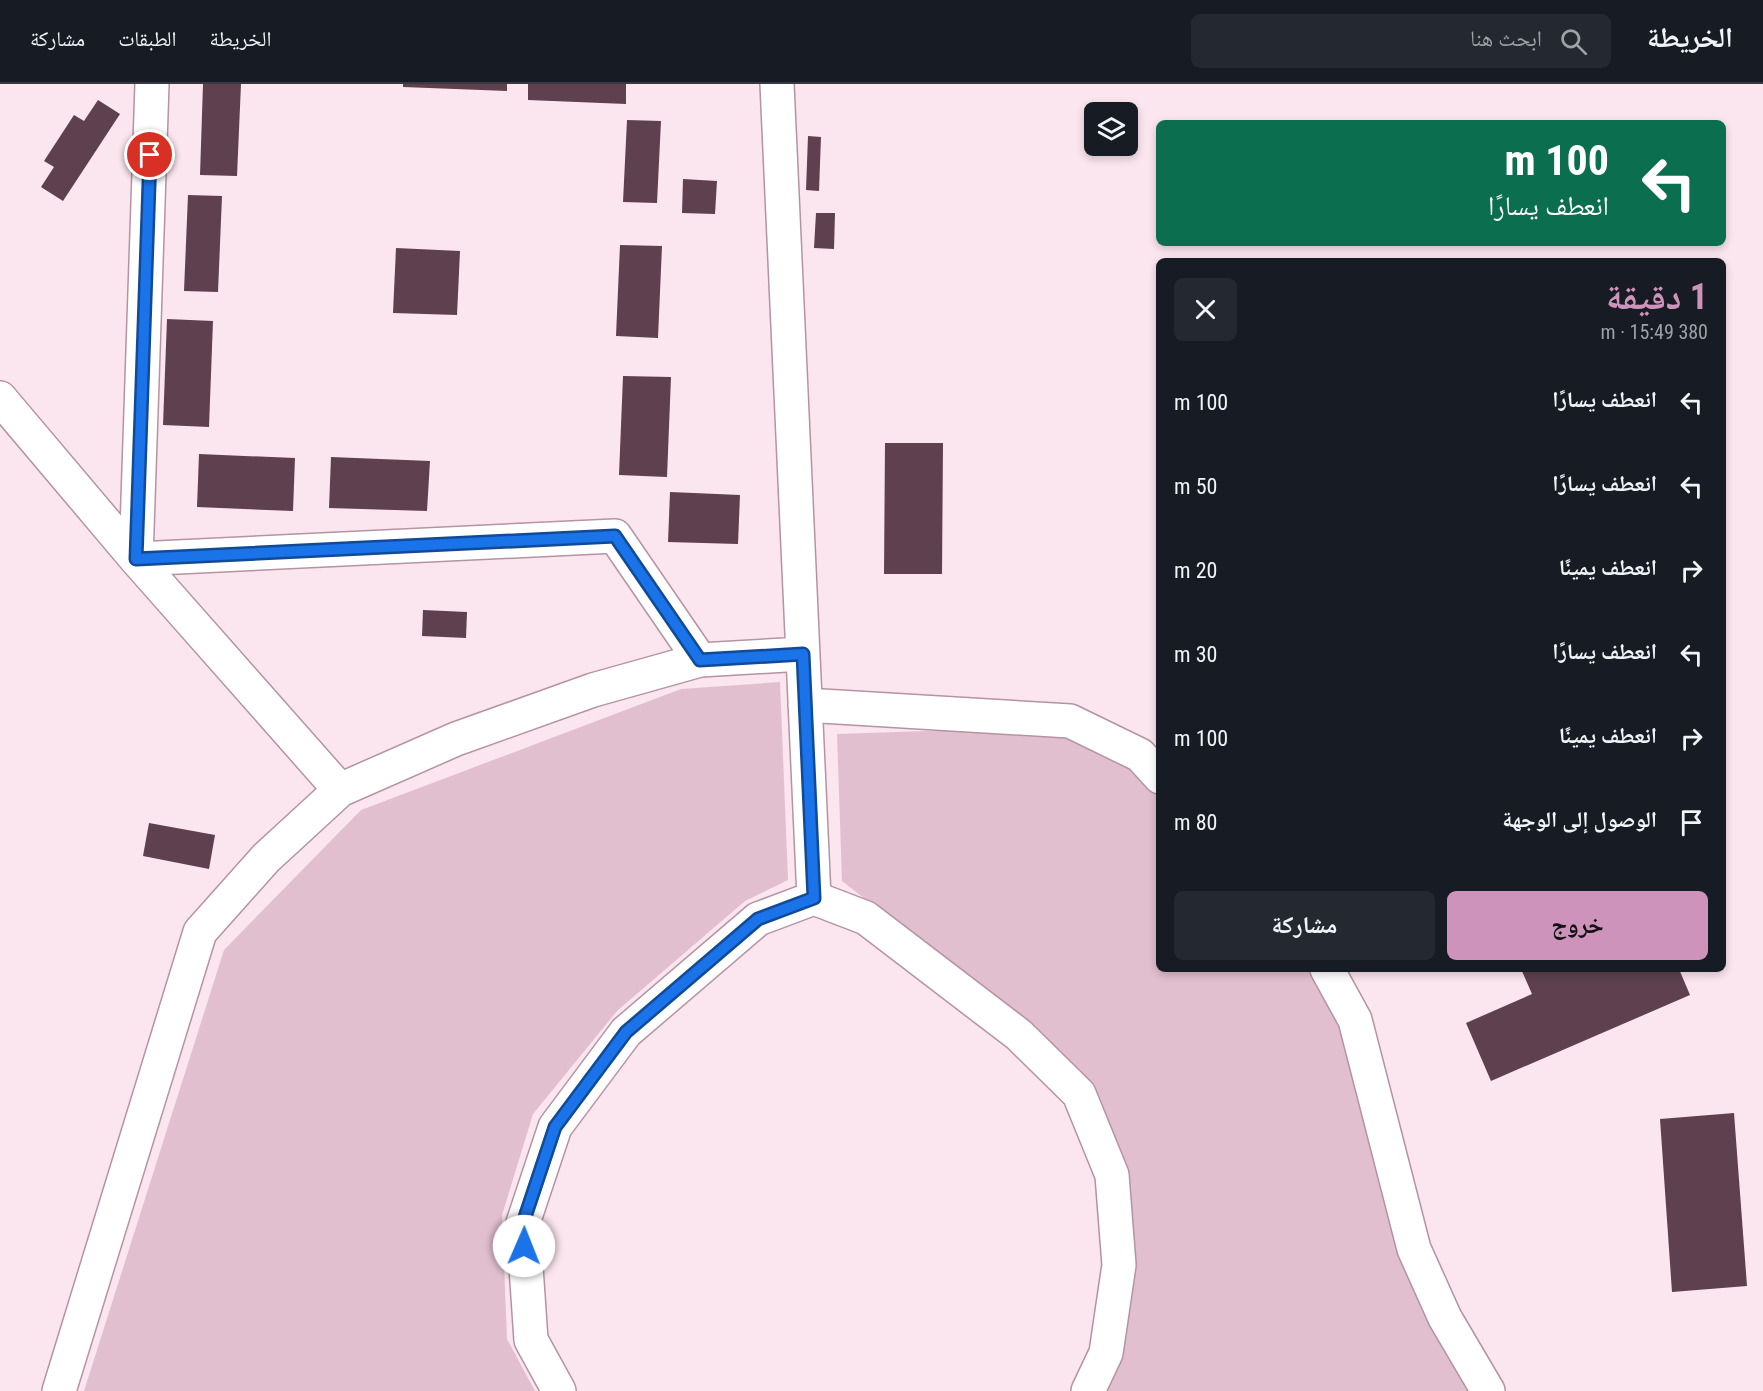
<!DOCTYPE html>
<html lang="ar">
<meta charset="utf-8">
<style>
:root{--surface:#171b24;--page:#242831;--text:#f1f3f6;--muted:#9ea1a6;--line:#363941;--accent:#cd93ba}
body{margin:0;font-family:"Roboto Condensed","Noto Naskh Arabic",sans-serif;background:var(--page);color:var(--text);direction:rtl;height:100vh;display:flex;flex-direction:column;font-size:22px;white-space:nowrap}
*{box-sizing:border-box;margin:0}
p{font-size:20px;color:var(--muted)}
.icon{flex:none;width:33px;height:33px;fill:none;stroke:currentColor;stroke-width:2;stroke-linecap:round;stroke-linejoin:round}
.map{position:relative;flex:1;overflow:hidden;direction:ltr}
.panel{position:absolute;left:1156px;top:174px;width:570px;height:714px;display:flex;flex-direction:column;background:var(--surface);border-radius:9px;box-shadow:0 3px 9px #0003;direction:rtl}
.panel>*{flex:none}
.top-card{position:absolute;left:1156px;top:36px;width:570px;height:126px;border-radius:9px;box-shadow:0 3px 9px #0003;direction:rtl;background:#0b6e4f;color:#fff;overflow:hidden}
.controls{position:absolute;left:1084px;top:18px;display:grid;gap:12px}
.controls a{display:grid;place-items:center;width:54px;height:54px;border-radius:9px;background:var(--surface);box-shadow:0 3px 9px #0003;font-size:30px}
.pin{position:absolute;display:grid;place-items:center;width:51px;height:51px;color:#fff;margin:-26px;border:3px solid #fff;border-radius:50%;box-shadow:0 2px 6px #0007}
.me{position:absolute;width:66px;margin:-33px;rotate:1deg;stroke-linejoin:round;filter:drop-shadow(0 0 4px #0008)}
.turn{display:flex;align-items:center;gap:21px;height:126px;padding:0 18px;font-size:27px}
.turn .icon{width:78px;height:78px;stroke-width:2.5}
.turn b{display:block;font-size:42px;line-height:51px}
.round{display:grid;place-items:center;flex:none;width:63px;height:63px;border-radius:9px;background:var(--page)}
.overview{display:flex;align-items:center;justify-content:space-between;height:102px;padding:0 18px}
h1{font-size:36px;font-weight:700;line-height:45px;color:var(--accent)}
.cta{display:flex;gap:12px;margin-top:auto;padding:12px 18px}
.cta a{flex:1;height:69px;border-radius:9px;background:var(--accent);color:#111;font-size:24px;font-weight:700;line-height:69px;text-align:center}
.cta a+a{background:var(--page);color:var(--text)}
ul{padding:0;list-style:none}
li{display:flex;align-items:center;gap:18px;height:84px;padding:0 18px}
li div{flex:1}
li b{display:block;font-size:22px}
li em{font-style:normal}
header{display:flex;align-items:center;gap:36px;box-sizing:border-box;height:84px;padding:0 30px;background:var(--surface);border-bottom:2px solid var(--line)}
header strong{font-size:28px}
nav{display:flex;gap:33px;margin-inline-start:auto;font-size:21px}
.search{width:420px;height:54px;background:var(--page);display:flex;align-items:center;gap:15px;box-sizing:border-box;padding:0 21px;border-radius:9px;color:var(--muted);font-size:22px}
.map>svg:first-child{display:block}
</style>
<header>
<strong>الخريطة</strong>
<div class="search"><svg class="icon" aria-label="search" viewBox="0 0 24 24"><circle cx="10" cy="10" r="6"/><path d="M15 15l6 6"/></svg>ابحث هنا</div>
<nav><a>الخريطة</a><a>الطبقات</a><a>مشاركة</a></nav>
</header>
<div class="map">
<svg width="1763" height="1307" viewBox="0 0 1763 1307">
<rect width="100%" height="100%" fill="#fbe5ef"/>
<path fill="#e1bfcf" d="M 780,598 L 788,796 L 745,817 L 617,927 L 533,1030 L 502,1131 L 507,1255 L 535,1307 L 84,1307 L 224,866 L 361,726 L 681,605 Z
M 1016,644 L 1071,649 L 1136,682 L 1159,708 L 1160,885 L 1314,885 L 1345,940 L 1475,1307 L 1102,1307 L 1123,1089 L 1029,943 L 842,797 L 837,650 Z"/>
<path fill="#5e404f" d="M 203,0 L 241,0 L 237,92 L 200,91 Z
M 403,0 L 507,0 L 507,7 L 403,3 Z
M 528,0 L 626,0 L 626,20 L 528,16 Z
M 98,16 L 120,30 L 63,117 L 41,103 L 54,83 L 44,77 L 74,31 L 84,37 Z
M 627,36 L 661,37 L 657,119 L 623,118 Z
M 808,52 L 821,53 L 819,107 L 806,106 Z
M 683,95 L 717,97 L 715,130 L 682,129 Z
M 188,111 L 222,112 L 218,208 L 184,207 Z
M 816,129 L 835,129 L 834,165 L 814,164 Z
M 620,161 L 662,162 L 658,254 L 616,252 Z
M 396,164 L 460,167 L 457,231 L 393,229 Z
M 167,235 L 213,237 L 209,343 L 163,341 Z
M 623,292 L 671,293 L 667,393 L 619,391 Z
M 885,359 L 943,359 L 942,490 L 884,490 Z
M 199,370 L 295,374 L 293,427 L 197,423 Z
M 331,373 L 430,377 L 427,427 L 329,424 Z
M 670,408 L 740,411 L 738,460 L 668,458 Z
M 423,526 L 467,528 L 466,554 L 422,552 Z
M 149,739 L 215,751 L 209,785 L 143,772 Z
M 1521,885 L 1679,885 L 1690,911 L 1491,997 L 1466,939 L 1532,910 Z
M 1734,1029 L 1747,1202 L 1672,1208 L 1660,1035 Z"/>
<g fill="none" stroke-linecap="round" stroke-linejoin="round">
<g stroke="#b593a3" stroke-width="36">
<path id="minor" d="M 152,0 L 136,475 L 615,452 L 700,576
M 777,0 L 814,814
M 0,314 L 136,475 L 340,706
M 805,621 L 1070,637 L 1140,671 L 1160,693
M 1327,885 L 1355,936 L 1414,1165 L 1445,1234 L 1488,1307
M 59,1307 L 200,848 L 266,774 L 340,706 L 456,655 L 593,606 L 700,576 L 803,570
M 559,1307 L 531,1256 L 523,1139 L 555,1043 L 626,948 L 758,835 L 814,814 L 866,834 L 1019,951 L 1079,1010 L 1112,1091 L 1119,1181 L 1106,1269 L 1088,1307"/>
</g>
<use href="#minor" stroke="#fff" stroke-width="33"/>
</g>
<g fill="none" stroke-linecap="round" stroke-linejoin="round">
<g stroke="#114b97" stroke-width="15">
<path id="route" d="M 150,71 L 136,475 L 615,452 L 700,576 L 803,570 L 814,814 L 758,835 L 626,948 L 555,1043 L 523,1139 L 524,1162"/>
</g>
<use href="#route" stroke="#1a73e8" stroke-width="10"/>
</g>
</svg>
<div class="controls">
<a><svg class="icon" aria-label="layers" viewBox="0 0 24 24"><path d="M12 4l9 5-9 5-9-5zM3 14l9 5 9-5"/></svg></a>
</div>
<div class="pin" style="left:150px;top:71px;background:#d93025"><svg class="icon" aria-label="arrive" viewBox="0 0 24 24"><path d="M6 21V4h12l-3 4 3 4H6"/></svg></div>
<svg class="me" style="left:524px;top:1162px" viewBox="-20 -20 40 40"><circle r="19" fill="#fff"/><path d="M0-13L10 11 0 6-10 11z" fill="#1a73e8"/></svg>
<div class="top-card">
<div class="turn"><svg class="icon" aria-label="left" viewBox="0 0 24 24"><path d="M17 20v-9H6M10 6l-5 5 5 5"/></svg><div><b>100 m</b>انعطف يسارًا</div></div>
</div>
<section class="panel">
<div class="overview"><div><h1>1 دقيقة</h1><p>380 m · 15:49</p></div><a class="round"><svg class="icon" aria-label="close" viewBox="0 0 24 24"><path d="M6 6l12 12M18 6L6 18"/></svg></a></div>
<ul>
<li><svg class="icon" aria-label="left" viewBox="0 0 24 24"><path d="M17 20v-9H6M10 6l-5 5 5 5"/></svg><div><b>انعطف يسارًا</b></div><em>100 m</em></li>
<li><svg class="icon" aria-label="left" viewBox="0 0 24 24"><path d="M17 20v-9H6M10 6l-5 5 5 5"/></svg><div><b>انعطف يسارًا</b></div><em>50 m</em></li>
<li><svg class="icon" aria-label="right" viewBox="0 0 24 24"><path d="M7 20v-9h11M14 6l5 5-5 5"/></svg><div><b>انعطف يمينًا</b></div><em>20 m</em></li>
<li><svg class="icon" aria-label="left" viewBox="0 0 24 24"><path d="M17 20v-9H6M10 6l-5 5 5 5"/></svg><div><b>انعطف يسارًا</b></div><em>30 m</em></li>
<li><svg class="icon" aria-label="right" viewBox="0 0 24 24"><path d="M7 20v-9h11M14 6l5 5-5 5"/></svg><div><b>انعطف يمينًا</b></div><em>100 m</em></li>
<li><svg class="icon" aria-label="arrive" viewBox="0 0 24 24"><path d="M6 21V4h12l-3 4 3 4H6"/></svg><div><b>الوصول إلى الوجهة</b></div><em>80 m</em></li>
</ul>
<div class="cta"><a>خروج</a><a>مشاركة</a></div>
</section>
</div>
